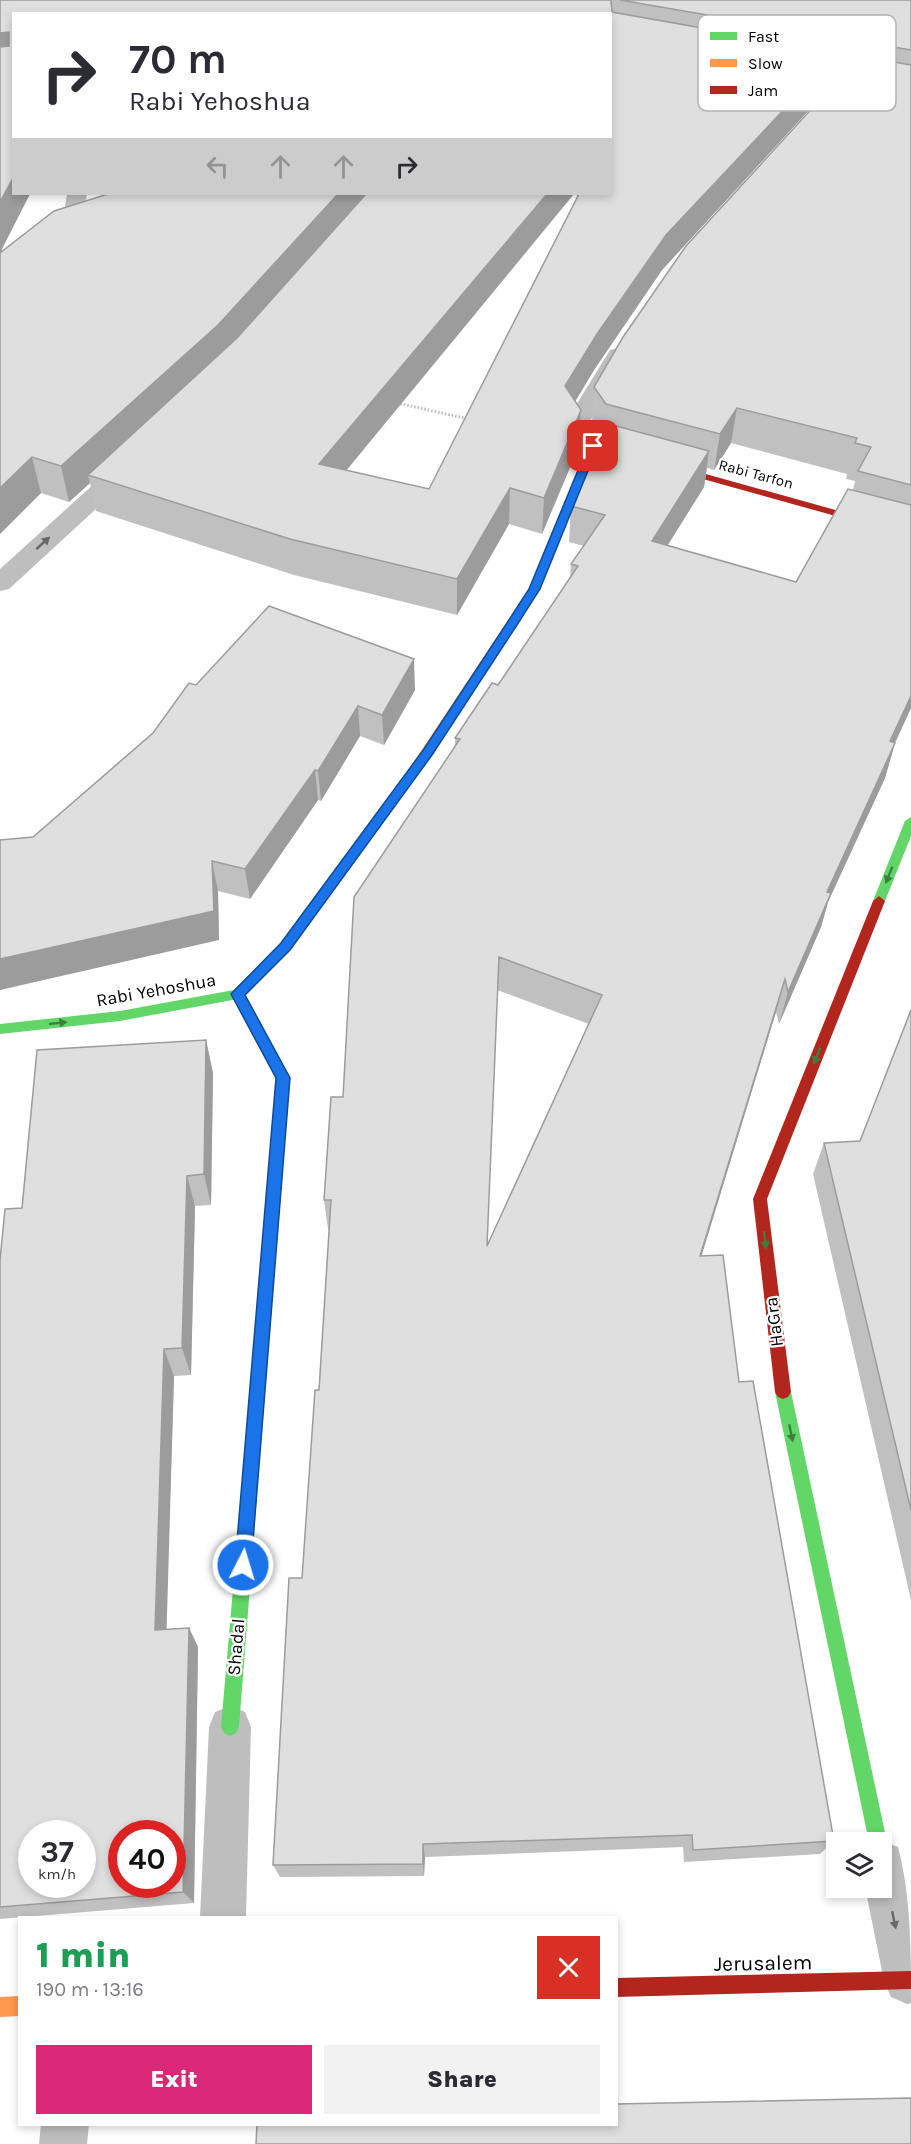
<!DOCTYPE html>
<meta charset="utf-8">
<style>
:root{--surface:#fff;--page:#f2f2f3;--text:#2b2b33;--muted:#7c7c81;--accent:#db2777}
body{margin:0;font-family:Karla,sans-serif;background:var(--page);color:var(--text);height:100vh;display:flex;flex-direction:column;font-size:22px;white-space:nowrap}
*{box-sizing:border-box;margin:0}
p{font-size:20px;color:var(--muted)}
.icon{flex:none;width:33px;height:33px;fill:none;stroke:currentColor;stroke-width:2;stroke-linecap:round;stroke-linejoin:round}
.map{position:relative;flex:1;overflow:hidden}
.panel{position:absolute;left:18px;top:1916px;width:600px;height:210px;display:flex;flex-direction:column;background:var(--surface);border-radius:0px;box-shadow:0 3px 9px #0003}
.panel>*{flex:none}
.hud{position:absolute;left:12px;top:12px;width:600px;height:183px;border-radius:0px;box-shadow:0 3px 9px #0003;background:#fff;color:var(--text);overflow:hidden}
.buttons{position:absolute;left:826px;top:1832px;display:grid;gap:12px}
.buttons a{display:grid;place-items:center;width:66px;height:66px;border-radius:0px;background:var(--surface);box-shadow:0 3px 9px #0003;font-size:30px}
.speed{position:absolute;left:18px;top:1820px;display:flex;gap:12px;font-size:30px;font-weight:700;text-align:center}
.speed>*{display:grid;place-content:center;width:78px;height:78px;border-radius:50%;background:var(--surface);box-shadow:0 3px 9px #0003;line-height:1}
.speed small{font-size:15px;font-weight:400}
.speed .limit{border:9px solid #d22;background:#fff;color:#111}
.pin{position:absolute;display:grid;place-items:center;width:51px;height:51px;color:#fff;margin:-26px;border-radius:12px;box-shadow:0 3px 9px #0006}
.me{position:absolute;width:66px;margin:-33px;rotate:5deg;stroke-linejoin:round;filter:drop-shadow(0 0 4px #0008)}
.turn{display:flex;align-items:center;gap:21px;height:126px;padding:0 18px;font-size:27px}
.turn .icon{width:78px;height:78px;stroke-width:2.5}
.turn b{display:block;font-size:42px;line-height:51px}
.lanes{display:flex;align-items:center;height:57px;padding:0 18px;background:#0003;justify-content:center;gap:30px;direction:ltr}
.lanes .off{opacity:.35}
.round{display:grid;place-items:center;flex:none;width:63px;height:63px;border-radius:0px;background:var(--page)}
.headline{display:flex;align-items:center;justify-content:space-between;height:102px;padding:0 18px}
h1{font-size:36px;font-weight:800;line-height:45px;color:#1e9e55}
.button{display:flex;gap:12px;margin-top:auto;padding:12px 18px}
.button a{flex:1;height:69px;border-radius:0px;background:var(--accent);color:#fff;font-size:24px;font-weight:800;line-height:69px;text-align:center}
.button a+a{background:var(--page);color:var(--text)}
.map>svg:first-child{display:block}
</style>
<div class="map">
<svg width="911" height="2144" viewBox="0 0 911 2144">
<rect width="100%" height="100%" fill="#fff"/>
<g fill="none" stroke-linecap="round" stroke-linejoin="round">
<path stroke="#b9b9b9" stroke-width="3" stroke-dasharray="1.5 2" stroke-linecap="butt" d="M 397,403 L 469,419"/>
<path fill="#bebebe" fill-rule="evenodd" d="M 789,65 L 911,86 L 911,98 L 783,74 L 780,70 L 783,66 Z
M 67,194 L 87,194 L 82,224 L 79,228 L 72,230 L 65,228 L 62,224 Z
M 618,348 L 626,350 L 629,355 L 589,423 L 605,446 L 601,451 L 593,453 L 585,451 L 565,423 L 610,350 Z
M 125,462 L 134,464 L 137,469 L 134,474 L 9,589 L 0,591 L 0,569 L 116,464 Z
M 230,1706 L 245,1712 L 251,1727 L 246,1917 L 200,1917 L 209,1727 L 215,1712 Z
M 882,1841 L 898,1847 C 911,1896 911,1951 911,2003 L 907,2004 L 891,1997 L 884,1981 L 865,1887 L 882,1887 L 882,1842 L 879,1842 Z
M 41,2124 L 89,2124 L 87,2144 L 39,2144 Z"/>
<path fill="#63d668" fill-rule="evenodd" d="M 407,777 L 413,781 L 411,784 L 291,949 L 243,998 L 120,1021 L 0,1034 L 0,1024 L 120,1011 L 234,990 L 281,943 L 403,778 Z
M 911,817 L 911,836 L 885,901 L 883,904 L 875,904 L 873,901 L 905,821 Z
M 268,1260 L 273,1262 L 275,1267 L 239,1727 L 236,1733 L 230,1736 L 224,1733 L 221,1727 L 261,1267 L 263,1262 Z
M 783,1385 L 788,1387 L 791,1392 L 887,1842 L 882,1849 L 882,1842 L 869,1842 L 775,1392 L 778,1387 Z"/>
<path fill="#ff974d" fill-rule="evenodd" d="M 593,443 L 682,469 L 677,472 L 596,450 L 539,589 L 411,784 L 403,784 L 401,781 L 529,589 L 588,446 Z
M 20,1996 L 20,2016 L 0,2017 L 0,1997 Z"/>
<path fill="#b3261e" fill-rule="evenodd" d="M 677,466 L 911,531 L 911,537 L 674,471 L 672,469 Z
M 879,896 L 885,901 L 767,1199 L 791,1392 L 788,1397 L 783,1399 L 778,1397 L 775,1392 L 753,1199 L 873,901 Z
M 238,989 L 243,990 L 290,1078 L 275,1267 L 273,1272 L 268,1274 L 263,1272 L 261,1267 L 276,1078 L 231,994 Z
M 911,1971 L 911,1989 L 616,1997 L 616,1978 Z"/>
</g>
<path fill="#c0c0c0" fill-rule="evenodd" d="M 0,0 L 911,0 L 911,708 L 895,743 L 885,778 L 828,902 L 821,927 L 779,1024 L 776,1012 L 701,1256 L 739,1382 L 834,1841 L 820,1854 L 684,1862 L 683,1847 L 425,1857 L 424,1876 L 280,1877 L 273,1865 L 302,1578 L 319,1390 L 329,1229 L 328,1229 L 324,1200 L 343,1097 L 455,747 L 455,738 L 498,685 L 570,577 L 571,564 L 584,546 L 569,542 L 571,506 L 600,435 L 592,423 L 594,387 L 845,73 L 834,71 L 832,85 L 662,270 L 594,370 L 575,401 L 579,446 L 542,534 L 509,524 L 457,615 L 294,575 L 96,511 L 90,483 L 69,502 L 41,493 L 0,534 ZM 14,14 L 610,14 L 610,194 L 574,194 L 578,196 L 429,489 L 346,470 L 2,252 ZM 731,443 L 847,474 L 846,479 L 855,481 L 853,490 L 796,582 L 667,545 L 704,487 L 707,468 L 714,470 ZM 497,990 L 589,1024 L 487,1245 Z
M 196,685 L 415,690 L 384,745 L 360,736 L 321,801 L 318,800 L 250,899 L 218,891 L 219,940 L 33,837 L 153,733 Z
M 911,1010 L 911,1600 L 813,1174 L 824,1143 L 860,1141 Z
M 206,1040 L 213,1073 L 211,1205 L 195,1206 L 191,1375 L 174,1376 L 166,1629 L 189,1628 L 198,1647 L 194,1903 L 0,1919 L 0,1260 L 22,1208 Z"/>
<path fill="#9c9c9c" d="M 9,32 L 14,56 L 0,67 L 0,33 Z
M 838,52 L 832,85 L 662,270 L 594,370 L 563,422 L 565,386 L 597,334 L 666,235 Z
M 14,176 L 14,194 L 30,194 L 2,249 L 5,264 L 0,269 L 0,202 Z
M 338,194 L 371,194 L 222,360 L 88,475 L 90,483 L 69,502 L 61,466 Z
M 547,194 L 574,194 L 322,500 L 319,464 Z
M 737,408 L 731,443 L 714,470 L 720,434 Z
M 581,410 L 579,446 L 542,534 L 544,498 Z
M 709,451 L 704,487 L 648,577 L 652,541 Z
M 32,457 L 41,493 L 0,534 L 0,488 Z
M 510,488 L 509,524 L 457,615 L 457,579 Z
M 414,659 L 415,690 L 384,745 L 382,715 Z
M 911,696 L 911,708 L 879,777 L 890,741 Z
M 358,706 L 360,736 L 321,801 L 318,771 Z
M 895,743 L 885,778 L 828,902 L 821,927 L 779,1024 L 788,992 L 827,892 Z
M 315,770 L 318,800 L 250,899 L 245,869 Z
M 212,861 L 218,891 L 219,940 L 0,990 L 0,959 Z
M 785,979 L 776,1012 L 693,1284 L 700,1256 Z
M 206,1040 L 213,1073 L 211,1205 L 204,1174 Z
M 187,1176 L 195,1206 L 191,1375 L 182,1348 Z
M 164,1349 L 174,1376 L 166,1650 L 155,1630 Z
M 189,1628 L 198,1647 L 194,1903 L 183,1892 Z
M 423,1844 L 425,1857 L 424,1876 L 423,1864 Z"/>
<path fill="#dfdfdf" stroke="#9c9c9c" stroke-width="1.5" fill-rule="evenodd" d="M 0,0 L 611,0 L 612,12 L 838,52 L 666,235 L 597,334 L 565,386 L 581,410 L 544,498 L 510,488 L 457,579 L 290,539 L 88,475 L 237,338 L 366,194 L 547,194 L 319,464 L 429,489 L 579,194 L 610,194 L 610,14 L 14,14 L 14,176 L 0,202 L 0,47 L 9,46 L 9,32 L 0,33 Z
M 620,0 L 911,0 L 911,50 Z
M 860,56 L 911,65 L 911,485 L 858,471 L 871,447 L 855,443 L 857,438 L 737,408 L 720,434 L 606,404 L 594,387 L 623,337 L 686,246 Z
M 108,194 L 338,194 L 218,325 L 61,466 L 32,457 L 0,488 L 0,253 L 54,211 Z
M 605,423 L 709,451 L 652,541 L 796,582 L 848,489 L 911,505 L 911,696 L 890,741 L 895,743 L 827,892 L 831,893 L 788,992 L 785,979 L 700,1256 L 723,1255 L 739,1382 L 753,1381 L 834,1841 L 693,1850 L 692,1835 L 423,1844 L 423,1864 L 273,1865 L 289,1578 L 302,1578 L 315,1390 L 319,1390 L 331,1200 L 324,1200 L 331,1097 L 343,1097 L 354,897 L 460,739 L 455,738 L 492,683 L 498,685 L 578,566 L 571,564 L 605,515 L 571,506 ZM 499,957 L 602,995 L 487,1246 Z
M 269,606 L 414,659 L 382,715 L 358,706 L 318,771 L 315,770 L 245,869 L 212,861 L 214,911 L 0,959 L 0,840 L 33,837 L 153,733 L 189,683 L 196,685 Z
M 911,1010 L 911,1510 L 824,1143 L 860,1141 Z
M 206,1040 L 204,1174 L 187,1176 L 182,1348 L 164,1349 L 155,1630 L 189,1628 L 183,1892 L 0,1907 L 0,1260 L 5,1209 L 22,1208 L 37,1050 ZM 32,1833 L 82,1833 L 82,1884 L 32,1884 ZM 122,1833 L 172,1833 L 172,1884 L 122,1884 Z
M 911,2098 L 911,2144 L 256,2144 L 257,2124 L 616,2124 L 616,2104 Z"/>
<defs><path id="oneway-solid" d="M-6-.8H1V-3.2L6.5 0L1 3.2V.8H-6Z" transform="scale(1.5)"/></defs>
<g fill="#686868">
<use href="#oneway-solid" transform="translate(43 543) rotate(-42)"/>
<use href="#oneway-solid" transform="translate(894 1920) rotate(78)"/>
</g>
<g fill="#3b803e">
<use href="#oneway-solid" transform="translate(889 875) rotate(112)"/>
<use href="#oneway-solid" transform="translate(58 1023) rotate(-6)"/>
<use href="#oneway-solid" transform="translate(817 1056) rotate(112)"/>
<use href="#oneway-solid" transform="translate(765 1240) rotate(83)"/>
<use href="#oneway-solid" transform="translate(791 1433) rotate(78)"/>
</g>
<path fill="#1a73e8" stroke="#114b97" stroke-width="1.5" d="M 593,443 L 598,446 L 540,589 L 515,628 L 432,755 L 290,950 L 245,995 L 290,1078 L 251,1565 L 249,1571 L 243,1573 L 237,1571 L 235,1565 L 276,1078 L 231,994 L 281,943 L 424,749 L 507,623 L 529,589 L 588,446 Z"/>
<g text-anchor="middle" stroke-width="4.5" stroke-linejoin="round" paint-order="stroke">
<g font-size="15" fill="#000" stroke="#fff">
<text transform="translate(756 474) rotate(15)" y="5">Rabi Tarfon</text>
</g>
<g font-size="18" fill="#000" stroke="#fff">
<text transform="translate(156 990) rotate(-10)" y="6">Rabi Yehoshua</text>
<text transform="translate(774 1322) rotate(-97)" y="6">HaGra</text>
<text transform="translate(236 1647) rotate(-85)" y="6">Shadal</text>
</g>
<g font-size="21" fill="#000" stroke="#fff">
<text transform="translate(763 1963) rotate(-1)" y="7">Jerusalem</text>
</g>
</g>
<rect x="698" y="15" width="198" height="96" rx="9" fill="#fff" stroke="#b2b2b2" stroke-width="1.5"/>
<rect x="710" y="32" width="27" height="8" fill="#63d668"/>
<rect x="710" y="59" width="27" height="8" fill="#ff974d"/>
<rect x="710" y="86" width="27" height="8" fill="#b3261e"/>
<g font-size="16" fill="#000">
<text x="748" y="42">Fast</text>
<text x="748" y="69">Slow</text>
<text x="748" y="96">Jam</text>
</g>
</svg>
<div class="buttons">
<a><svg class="icon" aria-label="layers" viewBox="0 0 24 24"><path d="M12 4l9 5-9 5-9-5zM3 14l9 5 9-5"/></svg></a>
</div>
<div class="speed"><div>37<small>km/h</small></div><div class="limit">40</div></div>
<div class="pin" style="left:593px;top:446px;background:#d93025"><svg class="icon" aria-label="arrive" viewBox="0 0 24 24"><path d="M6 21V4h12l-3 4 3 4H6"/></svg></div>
<svg class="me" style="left:243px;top:1565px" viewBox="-20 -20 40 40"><circle r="17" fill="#1a73e8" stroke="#fff" stroke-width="3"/><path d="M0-11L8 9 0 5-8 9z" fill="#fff"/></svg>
<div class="hud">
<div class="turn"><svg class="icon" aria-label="right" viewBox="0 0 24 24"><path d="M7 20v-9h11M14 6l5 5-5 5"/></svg><div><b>70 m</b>Rabi Yehoshua</div></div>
<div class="lanes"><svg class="icon off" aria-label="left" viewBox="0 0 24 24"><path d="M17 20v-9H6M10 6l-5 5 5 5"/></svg><svg class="icon off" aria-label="ahead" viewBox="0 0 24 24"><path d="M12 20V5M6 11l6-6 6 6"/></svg><svg class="icon off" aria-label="ahead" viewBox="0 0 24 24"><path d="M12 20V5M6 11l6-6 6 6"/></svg><svg class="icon" aria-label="right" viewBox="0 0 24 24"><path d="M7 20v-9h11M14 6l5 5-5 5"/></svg></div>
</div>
<section class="panel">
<div class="headline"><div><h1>1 min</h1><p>190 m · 13:16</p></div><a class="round" style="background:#d93025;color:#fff"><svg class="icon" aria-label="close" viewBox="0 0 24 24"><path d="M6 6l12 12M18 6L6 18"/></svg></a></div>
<div class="button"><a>Exit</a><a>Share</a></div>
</section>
</div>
